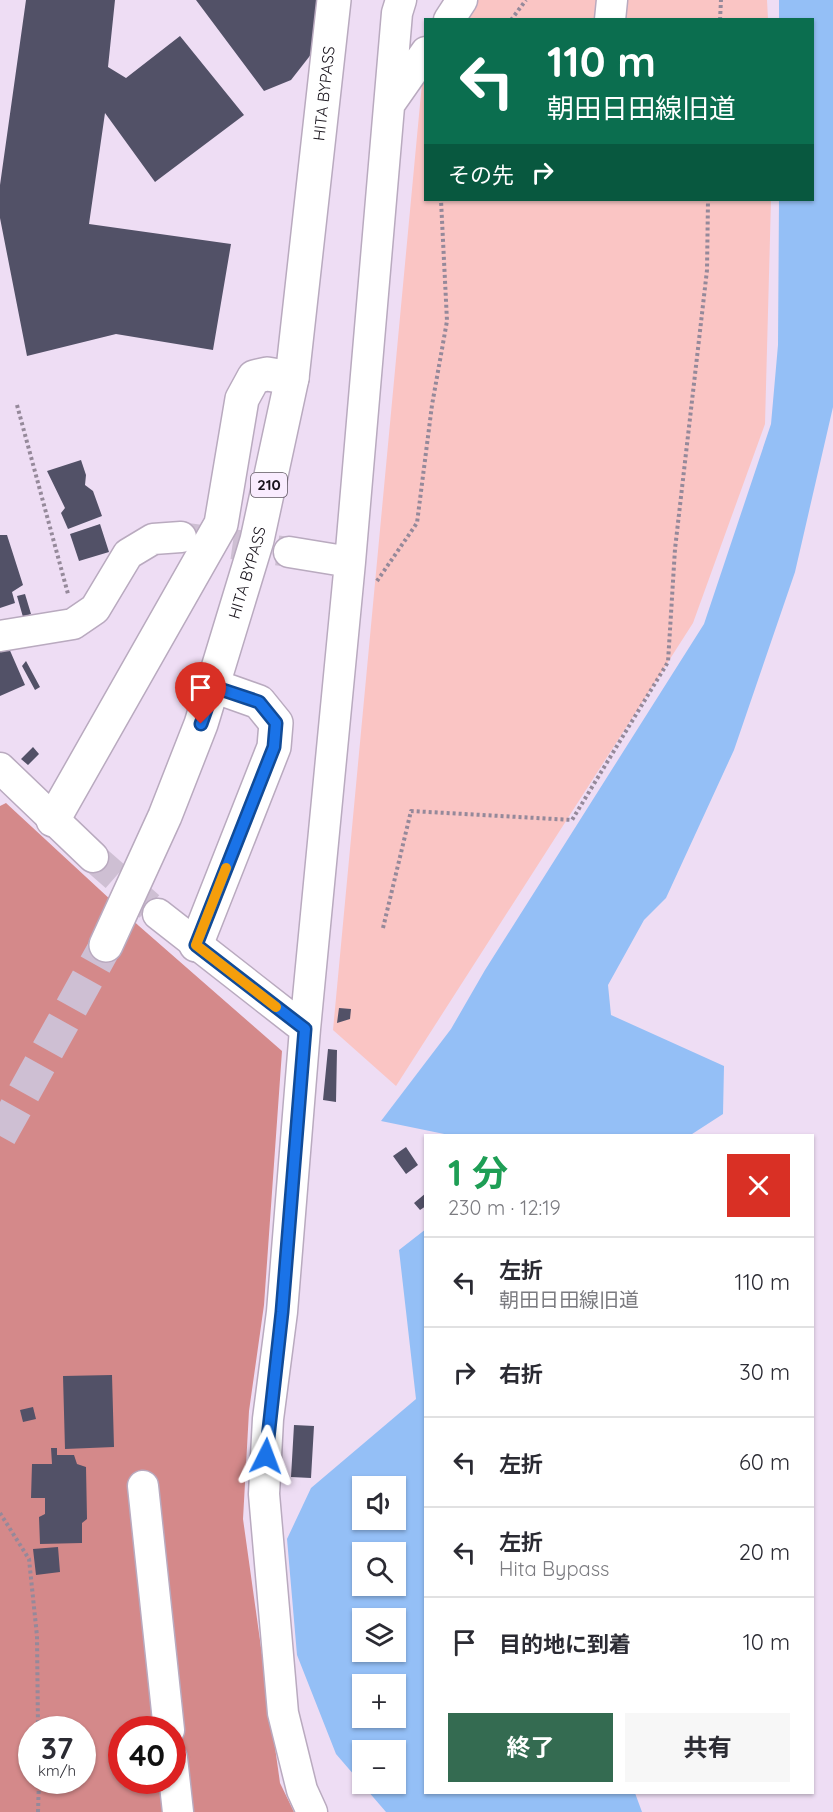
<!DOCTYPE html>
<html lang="ja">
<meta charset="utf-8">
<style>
:root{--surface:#fff;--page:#f7f7f7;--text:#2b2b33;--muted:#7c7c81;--line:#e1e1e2;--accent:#346b51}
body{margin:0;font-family:Quicksand,"Noto Sans JP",sans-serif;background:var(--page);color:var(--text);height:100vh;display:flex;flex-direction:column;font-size:22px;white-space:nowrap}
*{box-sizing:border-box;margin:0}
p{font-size:20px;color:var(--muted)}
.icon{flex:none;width:33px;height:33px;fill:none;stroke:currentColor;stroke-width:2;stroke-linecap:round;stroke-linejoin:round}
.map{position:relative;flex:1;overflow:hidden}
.panel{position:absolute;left:424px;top:1134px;width:390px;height:660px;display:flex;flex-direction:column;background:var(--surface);border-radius:0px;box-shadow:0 2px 4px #0004}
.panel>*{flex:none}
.guide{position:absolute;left:424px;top:18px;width:390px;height:183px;border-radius:0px;box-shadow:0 2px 4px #0004;background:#0b6e4f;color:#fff;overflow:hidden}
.controls{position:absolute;left:352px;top:1476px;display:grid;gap:12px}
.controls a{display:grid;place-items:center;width:54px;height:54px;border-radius:0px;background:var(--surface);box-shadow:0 2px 4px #0004;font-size:30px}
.speed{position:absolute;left:18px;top:1716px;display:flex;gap:12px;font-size:30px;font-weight:700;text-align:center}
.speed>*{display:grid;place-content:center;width:78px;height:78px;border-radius:50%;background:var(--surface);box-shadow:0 2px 4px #0004;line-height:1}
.speed small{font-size:15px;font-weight:400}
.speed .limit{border:9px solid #d22;background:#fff;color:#111}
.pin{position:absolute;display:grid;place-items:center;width:51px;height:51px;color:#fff;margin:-62px -26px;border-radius:50% 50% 50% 0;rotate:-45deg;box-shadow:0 0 6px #0007}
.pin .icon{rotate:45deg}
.me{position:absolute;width:66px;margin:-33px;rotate:3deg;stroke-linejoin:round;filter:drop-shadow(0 0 4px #0008)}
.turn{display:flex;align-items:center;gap:21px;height:126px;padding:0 24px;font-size:27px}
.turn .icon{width:78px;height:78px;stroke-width:2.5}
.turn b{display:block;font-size:42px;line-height:51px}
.then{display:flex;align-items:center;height:57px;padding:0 24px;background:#0003;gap:12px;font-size:22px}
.round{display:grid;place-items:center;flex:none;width:63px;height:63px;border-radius:0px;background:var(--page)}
.head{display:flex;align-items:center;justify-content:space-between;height:102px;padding:0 24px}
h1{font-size:36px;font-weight:700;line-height:45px;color:#1e9e55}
.action{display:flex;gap:12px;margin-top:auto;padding:12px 24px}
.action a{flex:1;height:69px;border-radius:0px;background:var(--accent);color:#fff;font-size:24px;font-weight:700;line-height:69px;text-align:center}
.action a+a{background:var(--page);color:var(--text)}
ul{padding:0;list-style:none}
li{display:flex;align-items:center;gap:18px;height:90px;padding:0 24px;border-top:2px solid var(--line)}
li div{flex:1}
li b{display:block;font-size:22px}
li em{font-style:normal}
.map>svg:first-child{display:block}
</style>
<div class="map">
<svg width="833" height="1812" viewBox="0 0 833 1812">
<rect width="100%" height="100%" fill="#eeddf4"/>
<path fill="#fac5c4" d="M 459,0 L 767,0 L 768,19 L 450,20 Z
M 426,73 L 426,200 L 771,200 L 765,424 L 693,623 L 396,1086 L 333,1030 L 422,83 Z"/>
<path fill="#d4898a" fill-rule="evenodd" d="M 6,803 L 139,926 L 282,1051 L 264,1305 L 249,1411 L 243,1519 L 280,1783 L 294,1812 L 0,1812 L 0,806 ZM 32,1730 L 82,1730 L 82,1780 L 32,1780 ZM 122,1730 L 172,1730 L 172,1780 L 122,1780 Z"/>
<path fill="#94bff6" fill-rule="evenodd" d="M 779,0 L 833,0 L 833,407 L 795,572 L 734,750 L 666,898 L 644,920 L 608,985 L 611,1015 L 724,1066 L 723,1114 L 689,1136 L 454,1136 L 381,1121 L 451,1029 L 485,970 L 704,624 L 771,424 L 778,345 L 779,200 L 813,200 L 813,20 L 779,19 Z
M 426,1229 L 426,1792 L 635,1793 L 642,1812 L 386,1812 L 336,1754 L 297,1655 L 287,1539 L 311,1488 L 416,1399 L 399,1250 ZM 363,1486 L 396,1486 L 396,1520 L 363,1520 ZM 363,1552 L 396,1552 L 396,1586 L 363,1586 ZM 363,1618 L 396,1618 L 396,1652 L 363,1652 ZM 363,1684 L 396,1684 L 396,1718 L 363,1718 ZM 363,1750 L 396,1750 L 396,1784 L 363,1784 Z"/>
<path fill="#525167" d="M 26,0 L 115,0 L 108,67 L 126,78 L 180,36 L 244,115 L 155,182 L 105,113 L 89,224 L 231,244 L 213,350 L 116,334 L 27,356 L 0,218 L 0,185 Z
M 196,0 L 317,0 L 316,48 L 291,80 L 264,91 Z
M 81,460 L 86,475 L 85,485 L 93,491 L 102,516 L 68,529 L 61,513 L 65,508 L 47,471 Z
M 100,524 L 109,552 L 79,561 L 70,534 Z
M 0,535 L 7,535 L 23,585 L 12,592 L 15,603 L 0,608 Z
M 25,594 L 31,614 L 23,617 L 17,596 Z
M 8,646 L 25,685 L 0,696 L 0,649 Z
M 26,661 L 40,687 L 35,690 L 22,666 Z
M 33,747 L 39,754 L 28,765 L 21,759 Z
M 339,1008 L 351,1009 L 350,1019 L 337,1023 Z
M 328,1049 L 337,1050 L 336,1102 L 323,1100 Z
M 406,1147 L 418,1165 L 406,1174 L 393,1156 Z
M 426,1193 L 426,1206 L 420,1210 L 414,1203 Z
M 112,1375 L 114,1447 L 65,1449 L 63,1376 Z
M 33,1407 L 36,1419 L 23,1422 L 20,1410 Z
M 294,1425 L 314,1426 L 311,1478 L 291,1477 Z
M 51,1448 L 57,1448 L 57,1455 L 74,1455 L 77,1464 L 86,1467 L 87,1519 L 82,1523 L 82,1543 L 40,1544 L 39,1517 L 45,1514 L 45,1498 L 31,1498 L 32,1464 L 52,1464 Z
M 58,1547 L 60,1572 L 36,1575 L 33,1549 Z"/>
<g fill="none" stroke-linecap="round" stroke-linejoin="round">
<path stroke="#cebfd3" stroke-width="30" stroke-dasharray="30 15" stroke-linecap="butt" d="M 188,538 L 289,552
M 93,857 L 158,914"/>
<path stroke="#cebfd3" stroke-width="33" stroke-dasharray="33 16" stroke-linecap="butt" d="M 0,1136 L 106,945"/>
<g stroke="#b9aabf" stroke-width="33">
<path id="minor" d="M 449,20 L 462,0
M 610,20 L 612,0
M 391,102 L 426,52
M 289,552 L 350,562
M 0,636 L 73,624 L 95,609 L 128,554 L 153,539 L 181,537
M 0,768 L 93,857
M 158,914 L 305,1029
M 143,1486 L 169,1730
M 172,1758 L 178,1812
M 312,1812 L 302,1790 L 283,1713 L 264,1494 L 268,1419 L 282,1312 L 305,1029 L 350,562 L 397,13 L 401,0"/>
</g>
<g stroke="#b9aabf" stroke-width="36">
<g id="highway">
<path d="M 53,820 L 221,524 L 242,399 L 254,377 L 267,374 L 292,378"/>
<path id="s1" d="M 106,945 L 165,816 L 201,724 L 257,540 L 292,378 L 334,0"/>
<path d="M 196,945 L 274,747 L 276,723 L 259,702 L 214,686"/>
</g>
</g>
<path stroke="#95899a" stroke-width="4" stroke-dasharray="3 3" stroke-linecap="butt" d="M 511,20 L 526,0
M 720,20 L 721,0
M 17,405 L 68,594
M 377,581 L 417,523 L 432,405 L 447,321 L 441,200
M 383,928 L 411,811 L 572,820 L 668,662 L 675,549 L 707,270 L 708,200
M 0,1513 L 29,1559 L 37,1636 L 38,1730
M 38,1812 L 39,1780"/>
<use href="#minor" stroke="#fff" stroke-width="30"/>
<use href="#highway" stroke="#fff" stroke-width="33"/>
</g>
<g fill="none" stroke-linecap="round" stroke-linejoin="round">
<g stroke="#114b97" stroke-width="15">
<path id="route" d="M 201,724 L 214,687 L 259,702 L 276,723 L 274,747 L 196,945 L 305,1029 L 282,1312 L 266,1456"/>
</g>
<use href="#route" stroke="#1a73e8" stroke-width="10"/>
<path stroke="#f59e0b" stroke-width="10" d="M 226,868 L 196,945 L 276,1007"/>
</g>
<g text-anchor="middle" stroke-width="6" stroke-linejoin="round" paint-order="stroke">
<rect fill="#f9ecfe" stroke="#5c545f" stroke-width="1.5" x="251" y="473" width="36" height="24" rx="4.5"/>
<g font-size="15" font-weight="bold" fill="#18131b">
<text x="269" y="490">210</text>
</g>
<g font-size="16" fill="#18131b" stroke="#f9ecfe">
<text dy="6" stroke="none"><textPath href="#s1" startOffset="885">HITA BYPASS</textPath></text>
<text dy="6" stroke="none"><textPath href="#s1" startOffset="399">HITA BYPASS</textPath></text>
</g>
</g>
</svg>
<div class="controls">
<a><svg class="icon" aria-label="sound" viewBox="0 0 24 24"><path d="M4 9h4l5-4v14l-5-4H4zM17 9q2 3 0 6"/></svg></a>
<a><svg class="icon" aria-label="search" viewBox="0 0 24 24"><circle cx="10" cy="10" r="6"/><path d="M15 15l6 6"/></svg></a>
<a><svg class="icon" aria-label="layers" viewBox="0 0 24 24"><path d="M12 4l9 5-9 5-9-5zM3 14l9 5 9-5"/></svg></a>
<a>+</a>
<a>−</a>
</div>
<div class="speed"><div>37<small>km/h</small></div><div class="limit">40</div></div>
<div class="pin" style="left:201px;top:724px;background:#d93025"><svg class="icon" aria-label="arrive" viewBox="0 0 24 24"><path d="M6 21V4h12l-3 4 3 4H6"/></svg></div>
<svg class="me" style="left:266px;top:1456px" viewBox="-20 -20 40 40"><path d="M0-17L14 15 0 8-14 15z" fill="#1a73e8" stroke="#fff" stroke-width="4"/></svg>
<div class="guide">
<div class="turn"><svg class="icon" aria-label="left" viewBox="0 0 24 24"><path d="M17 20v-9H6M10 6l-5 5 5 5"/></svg><div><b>110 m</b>朝田日田線旧道</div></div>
<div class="then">その先<svg class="icon" aria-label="right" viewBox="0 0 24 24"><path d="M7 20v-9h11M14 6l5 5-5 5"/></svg></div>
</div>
<section class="panel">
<div class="head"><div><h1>1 分</h1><p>230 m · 12:19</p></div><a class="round" style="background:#d93025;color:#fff"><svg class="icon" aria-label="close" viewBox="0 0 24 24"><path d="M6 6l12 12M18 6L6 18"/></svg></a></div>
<ul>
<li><svg class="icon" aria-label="left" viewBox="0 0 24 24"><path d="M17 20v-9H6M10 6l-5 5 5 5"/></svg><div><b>左折</b><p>朝田日田線旧道</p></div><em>110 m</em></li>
<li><svg class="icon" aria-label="right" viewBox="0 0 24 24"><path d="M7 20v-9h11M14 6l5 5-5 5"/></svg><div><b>右折</b></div><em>30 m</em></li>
<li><svg class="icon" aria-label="left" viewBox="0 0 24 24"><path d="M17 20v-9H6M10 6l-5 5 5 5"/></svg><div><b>左折</b></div><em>60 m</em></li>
<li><svg class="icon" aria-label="left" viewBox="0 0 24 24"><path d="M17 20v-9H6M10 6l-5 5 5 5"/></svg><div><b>左折</b><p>Hita Bypass</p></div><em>20 m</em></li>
<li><svg class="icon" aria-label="arrive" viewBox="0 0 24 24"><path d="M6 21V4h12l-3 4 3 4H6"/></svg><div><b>目的地に到着</b></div><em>10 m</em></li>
</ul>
<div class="action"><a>終了</a><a>共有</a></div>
</section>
</div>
